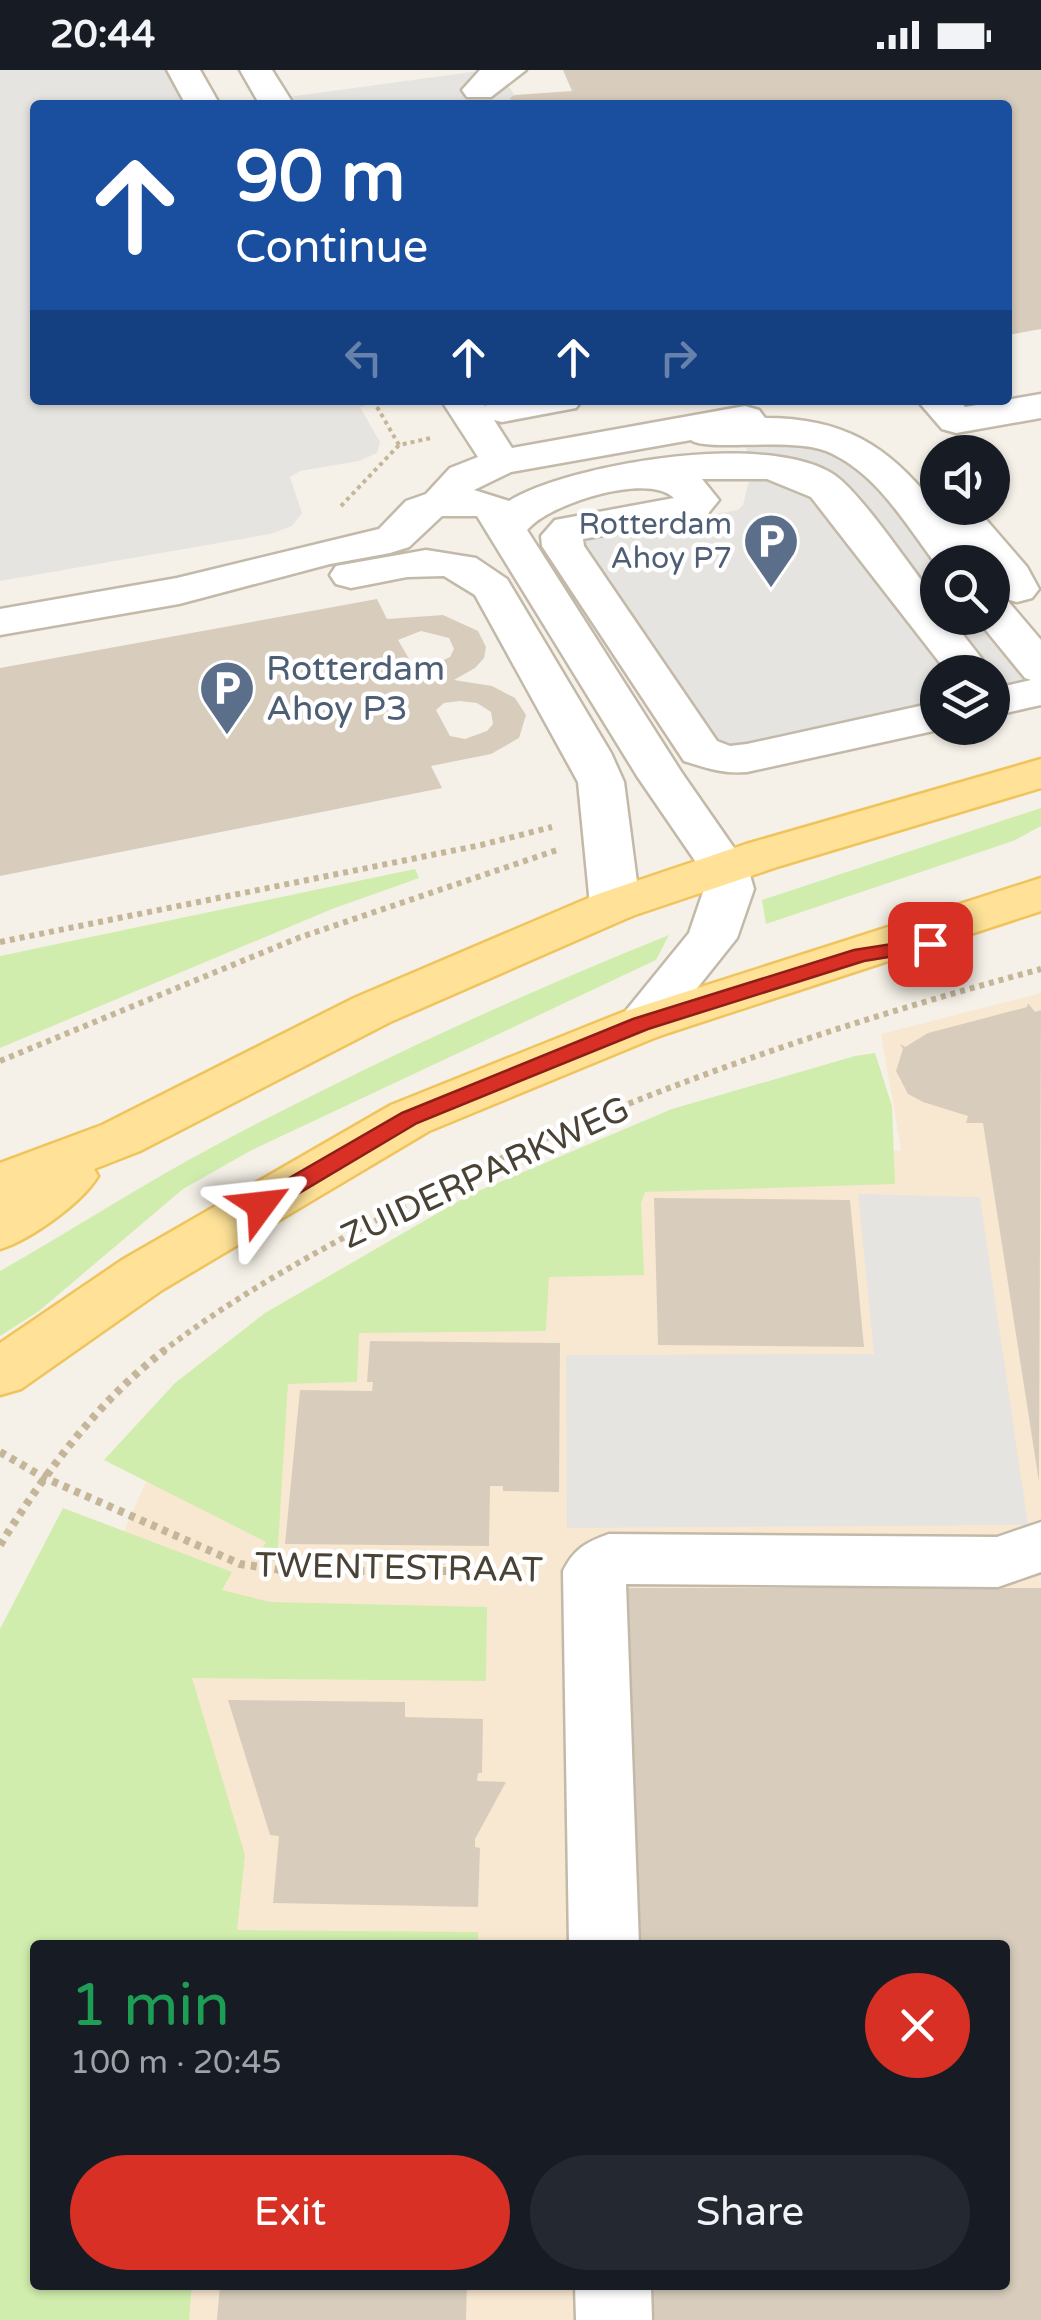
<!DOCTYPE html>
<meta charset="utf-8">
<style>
:root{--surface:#171b24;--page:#242831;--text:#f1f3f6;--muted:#9ea1a6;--accent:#d93025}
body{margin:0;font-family:"Varela Round",sans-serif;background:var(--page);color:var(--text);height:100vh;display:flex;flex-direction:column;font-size:38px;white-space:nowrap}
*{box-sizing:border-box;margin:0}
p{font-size:32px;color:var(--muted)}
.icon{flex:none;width:55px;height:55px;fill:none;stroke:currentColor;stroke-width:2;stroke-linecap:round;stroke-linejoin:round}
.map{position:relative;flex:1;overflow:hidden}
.panel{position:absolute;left:30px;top:1870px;width:980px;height:350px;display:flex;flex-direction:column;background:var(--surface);border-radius:10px;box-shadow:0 2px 8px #0004}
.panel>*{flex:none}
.guide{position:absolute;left:30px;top:30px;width:982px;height:305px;border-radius:10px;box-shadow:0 2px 8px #0004;background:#1a4fa0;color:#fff;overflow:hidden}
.fabs{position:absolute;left:920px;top:365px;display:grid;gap:20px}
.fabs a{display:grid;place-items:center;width:90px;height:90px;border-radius:50%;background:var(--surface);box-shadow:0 2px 8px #0004;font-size:50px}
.pin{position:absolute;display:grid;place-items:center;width:85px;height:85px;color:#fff;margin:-42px;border-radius:20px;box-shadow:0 5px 15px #0006}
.me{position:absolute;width:110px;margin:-55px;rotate:60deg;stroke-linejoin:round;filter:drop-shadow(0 0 8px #0008)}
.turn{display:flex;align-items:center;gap:35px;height:210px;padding:0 40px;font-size:45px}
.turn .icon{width:130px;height:130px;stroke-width:2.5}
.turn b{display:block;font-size:70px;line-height:85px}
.lanes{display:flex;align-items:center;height:95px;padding:0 40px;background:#0003;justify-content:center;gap:50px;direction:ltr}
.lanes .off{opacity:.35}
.round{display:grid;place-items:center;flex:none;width:105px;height:105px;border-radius:52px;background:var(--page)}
.overview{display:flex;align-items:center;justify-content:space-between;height:170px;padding:0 40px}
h1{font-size:60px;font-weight:600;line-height:75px;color:#1e9e55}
.primary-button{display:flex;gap:20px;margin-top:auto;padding:20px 40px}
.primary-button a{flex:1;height:115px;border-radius:60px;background:var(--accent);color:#fff;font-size:40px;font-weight:600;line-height:115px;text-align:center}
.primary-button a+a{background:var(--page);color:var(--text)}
.status{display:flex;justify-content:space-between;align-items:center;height:70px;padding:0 50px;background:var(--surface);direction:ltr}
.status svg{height:28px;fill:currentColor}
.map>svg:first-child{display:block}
</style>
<div class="status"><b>20:44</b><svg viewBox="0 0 49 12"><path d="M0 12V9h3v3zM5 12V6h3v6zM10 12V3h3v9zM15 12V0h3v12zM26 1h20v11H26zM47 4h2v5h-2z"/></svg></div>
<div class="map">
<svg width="1041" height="2250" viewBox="0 0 1041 2250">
<rect width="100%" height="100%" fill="#f5f1e8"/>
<path fill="#f9e8d1" d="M 1041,923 L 1041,2250 L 87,2250 L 87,2215 L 1005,2215 L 1005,1875 L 94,1875 L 108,1498 L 159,1382 L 283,1278 L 700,1086 L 901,1080 L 881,964 Z"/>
<path fill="#d0edad" d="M 1041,738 L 1041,756 L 1013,771 L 766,854 L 762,830 Z
M 415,799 L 419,808 L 332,839 L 0,978 L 0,886 Z
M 669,865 L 656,890 L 250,1081 L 183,1119 L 39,1241 L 0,1266 L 0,1201 C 73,1160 144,1113 218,1074 C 365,996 515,927 669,865 Z
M 875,983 L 892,1036 L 895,1114 L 645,1122 L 641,1133 L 644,1205 L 549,1207 L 546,1261 L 359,1263 L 357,1312 L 288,1314 L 277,1492 L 258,1485 L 266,1472 L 104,1390 L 175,1313 L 265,1243 L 469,1125 L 672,1039 L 855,986 Z
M 63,1438 L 232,1502 L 222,1520 L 270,1532 L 487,1537 L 486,1611 L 192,1608 L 245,1785 L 237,1860 L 478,1862 L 478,1875 L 35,1875 L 35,2215 L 192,2215 L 189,2250 L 0,2250 L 0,1559 Z"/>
<path fill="#e6e4e0" d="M 0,0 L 201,0 L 222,35 L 35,35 L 35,330 L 385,330 L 360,337 L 380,372 L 377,383 L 359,391 L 300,401 L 290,407 L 302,443 L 292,456 L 270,464 L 0,511 Z
M 479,1 L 511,19 L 519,35 L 293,35 L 288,27 Z
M 746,368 L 782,369 L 846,386 L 894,428 L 946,492 L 938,492 L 938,548 L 989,548 L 1037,608 L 1035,615 L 993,625 L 992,602 L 938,602 L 937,637 L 711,683 L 571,469 L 738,440 L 743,435 L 749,411 Z
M 858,1124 L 980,1127 L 1028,1455 L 567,1458 L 566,1285 L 874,1284 Z"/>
<path fill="#d8cdbc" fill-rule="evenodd" d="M 563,0 L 1041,0 L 1041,259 L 1008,265 L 1008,35 L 512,33 L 510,28 L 515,25 L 572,21 Z
M 377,529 L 387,549 L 443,545 L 478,561 L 486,577 L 484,588 L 475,598 L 454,610 L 492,616 L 515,628 L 526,645 L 519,668 L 491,684 L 431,696 L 442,718 L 0,806 L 0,598 ZM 421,561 L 449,568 L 454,579 L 450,587 L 433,595 L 412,594 L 398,570 ZM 460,631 L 477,633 L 491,642 L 493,654 L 487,661 L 465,669 L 450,666 L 436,640 L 444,633 Z
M 1028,933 L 1035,942 L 1041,940 L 1039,1412 L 983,1053 L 966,1053 L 968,1046 L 923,1032 L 908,1024 L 896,1001 L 903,979 L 900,974 L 905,977 L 928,963 L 1027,937 Z
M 654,1128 L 850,1130 L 864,1277 L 658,1275 Z
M 370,1271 L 560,1273 L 559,1422 L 503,1421 L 503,1416 L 490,1416 L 489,1476 L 285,1474 L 300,1320 L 372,1321 L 373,1312 L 367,1312 Z
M 615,1518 L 1041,1518 L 1041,2250 L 632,2250 L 631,2215 L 1005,2215 L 1005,1875 L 624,1875 Z
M 228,1630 L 405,1632 L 405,1647 L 483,1649 L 482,1703 L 478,1703 L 477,1711 L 506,1712 L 475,1769 L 475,1777 L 480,1778 L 478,1837 L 273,1833 L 279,1766 L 270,1765 Z
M 220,2215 L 467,2215 L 466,2250 L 217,2250 Z"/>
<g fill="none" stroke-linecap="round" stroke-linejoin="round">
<g stroke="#c2b9a9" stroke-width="5">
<path id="minor" d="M 167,0 L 200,0 L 220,35 L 186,35 Z
M 240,0 L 272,0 L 294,35 L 260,35 Z
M 480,0 L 526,0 L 491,27 L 467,27 L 462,20 Z
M 1041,324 L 1041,348 L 956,363 L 942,359 L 917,330 L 959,330 L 965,337 Z
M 441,330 L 481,330 L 485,336 L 494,330 L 582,330 L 576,338 L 502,352 L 494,350 L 512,378 L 745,336 L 759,340 L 765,348 C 843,348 888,375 935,435 L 938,432 L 938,438 L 976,438 L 1027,497 L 1039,519 L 1032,528 L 1017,532 L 1002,528 L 992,511 L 992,492 L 938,492 L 938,497 C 906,455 877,402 826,381 C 791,367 706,382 691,370 L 511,402 L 474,420 L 509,431 C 571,393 784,357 842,411 C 873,440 910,497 938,532 L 938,548 L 950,548 L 992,602 L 947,602 L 811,427 L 767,409 L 702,409 L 719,430 L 706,446 L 583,469 L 584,476 L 717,671 L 730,676 L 747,674 L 938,632 L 938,658 L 947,658 L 747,702 C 723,704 706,698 684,691 L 542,476 L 541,466 L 555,450 L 674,428 C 648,402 553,433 530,457 L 527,460 L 682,703 L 748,798 L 754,819 L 737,868 L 659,966 L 641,971 L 623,966 L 615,954 L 689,863 L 704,819 L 700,798 L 637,706 L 477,446 L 442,446 L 409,477 L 390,483 L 330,494 L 179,534 L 0,565 L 0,539 L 177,508 L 379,459 L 406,431 L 426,424 L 450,398 L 478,387 Z
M 426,480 L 476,488 L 507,509 L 611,683 L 624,712 L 640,835 L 632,846 L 615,851 L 598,846 L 590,835 L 578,712 L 475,525 L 444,506 L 407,507 L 351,518 L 336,514 L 330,505 L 336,496 Z
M 992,526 L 1007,530 L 1041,570 L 1041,635 L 992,646 L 992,619 L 1031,610 L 1025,608 L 976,548 L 992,548 Z
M 1041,1452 L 1041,1502 L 998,1517 L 626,1514 L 639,1875 L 569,1875 L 563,1501 C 574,1479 586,1472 609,1464 L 997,1467 Z
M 575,2215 L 651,2215 L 652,2250 L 576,2250 Z"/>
</g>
<g stroke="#f0c45c" stroke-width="5">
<path id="major" d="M 1041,689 L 1041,718 L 780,796 L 632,846 L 390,952 L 140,1081 L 94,1099 L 98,1106 C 82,1133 30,1170 0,1179 L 0,1093 L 102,1055 L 354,928 L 598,824 L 746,774 Z
M 1041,808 L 1041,841 L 659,966 L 429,1061 L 162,1220 L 21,1319 L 0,1325 L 0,1273 L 122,1190 L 391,1035 L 623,942 Z"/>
</g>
<path stroke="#c5b699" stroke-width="4" stroke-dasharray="4 4" stroke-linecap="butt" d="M 373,330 L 399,375
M 341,436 L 399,375 L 431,368"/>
<path stroke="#c5b699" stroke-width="6" stroke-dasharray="5 5" stroke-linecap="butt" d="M 0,872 L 481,775 L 552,757
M 0,991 L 298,868 L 557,780
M 162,1282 C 232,1228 310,1185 388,1144 C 596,1035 815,960 1041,899"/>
<path stroke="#c5b699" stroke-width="8" stroke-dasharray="6 6" stroke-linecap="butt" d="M 0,1382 L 43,1407 L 240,1494 L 288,1501 L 532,1501
M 0,1475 C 45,1403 97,1332 165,1280"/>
<use href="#minor" fill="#fff" fill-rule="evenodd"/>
<use href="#major" fill="#ffe297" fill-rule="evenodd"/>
</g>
<path fill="#d93025" stroke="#8d1f18" stroke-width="2.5" d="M 930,868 L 940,874 L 937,879 L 864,891 L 648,959 L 417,1053 L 269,1141 L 261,1143 L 250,1135 L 253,1129 L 402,1043 L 633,949 L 854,880 Z"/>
<defs>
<g id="parking-pin" transform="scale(2.875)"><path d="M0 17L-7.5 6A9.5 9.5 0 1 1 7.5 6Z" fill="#5c6f8a" stroke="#fff"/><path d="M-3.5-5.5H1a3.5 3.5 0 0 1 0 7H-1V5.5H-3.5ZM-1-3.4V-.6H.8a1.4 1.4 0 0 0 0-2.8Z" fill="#fff"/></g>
</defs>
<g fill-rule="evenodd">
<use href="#parking-pin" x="771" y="471"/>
<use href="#parking-pin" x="227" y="618"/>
</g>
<g text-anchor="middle" stroke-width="9" stroke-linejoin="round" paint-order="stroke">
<g font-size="30" fill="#4e5e75" stroke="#fff" text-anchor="end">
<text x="732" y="464">Rotterdam<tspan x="732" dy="34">Ahoy P7</tspan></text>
</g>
<g font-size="35" fill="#4e5e75" stroke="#fff" text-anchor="start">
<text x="266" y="610">Rotterdam<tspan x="266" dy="40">Ahoy P3</tspan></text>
</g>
<g font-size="35" fill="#4a4235" stroke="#fff">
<text transform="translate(485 1102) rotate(-25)" y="12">ZUIDERPARKWEG</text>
<text transform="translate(399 1497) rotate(1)" y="12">TWENTESTRAAT</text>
</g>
</g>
</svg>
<div class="fabs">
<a><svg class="icon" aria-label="sound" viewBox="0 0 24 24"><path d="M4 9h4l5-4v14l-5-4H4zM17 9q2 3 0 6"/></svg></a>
<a><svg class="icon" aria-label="search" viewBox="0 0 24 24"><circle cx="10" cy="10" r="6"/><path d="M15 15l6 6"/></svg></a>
<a><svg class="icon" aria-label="layers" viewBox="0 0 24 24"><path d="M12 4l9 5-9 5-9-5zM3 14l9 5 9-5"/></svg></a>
</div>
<div class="pin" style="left:930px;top:874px;background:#d93025"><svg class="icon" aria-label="arrive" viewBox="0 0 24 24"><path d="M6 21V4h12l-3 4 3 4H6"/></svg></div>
<svg class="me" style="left:261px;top:1135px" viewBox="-20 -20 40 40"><path d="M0-17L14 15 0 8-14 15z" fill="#d93025" stroke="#fff" stroke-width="4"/></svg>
<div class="guide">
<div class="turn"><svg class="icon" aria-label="ahead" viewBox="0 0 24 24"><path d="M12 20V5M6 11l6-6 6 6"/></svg><div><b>90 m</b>Continue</div></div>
<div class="lanes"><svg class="icon off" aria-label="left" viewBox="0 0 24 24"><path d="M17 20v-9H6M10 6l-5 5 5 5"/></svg><svg class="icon" aria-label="ahead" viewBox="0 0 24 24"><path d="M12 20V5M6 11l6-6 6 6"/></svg><svg class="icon" aria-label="ahead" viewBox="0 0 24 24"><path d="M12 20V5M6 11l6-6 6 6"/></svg><svg class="icon off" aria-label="right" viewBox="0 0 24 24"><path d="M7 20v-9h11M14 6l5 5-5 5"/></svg></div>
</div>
<section class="panel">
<div class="overview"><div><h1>1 min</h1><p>100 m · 20:45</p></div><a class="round" style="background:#d93025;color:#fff"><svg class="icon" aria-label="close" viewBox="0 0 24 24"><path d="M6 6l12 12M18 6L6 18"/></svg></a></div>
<div class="primary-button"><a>Exit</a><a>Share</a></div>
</section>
</div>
